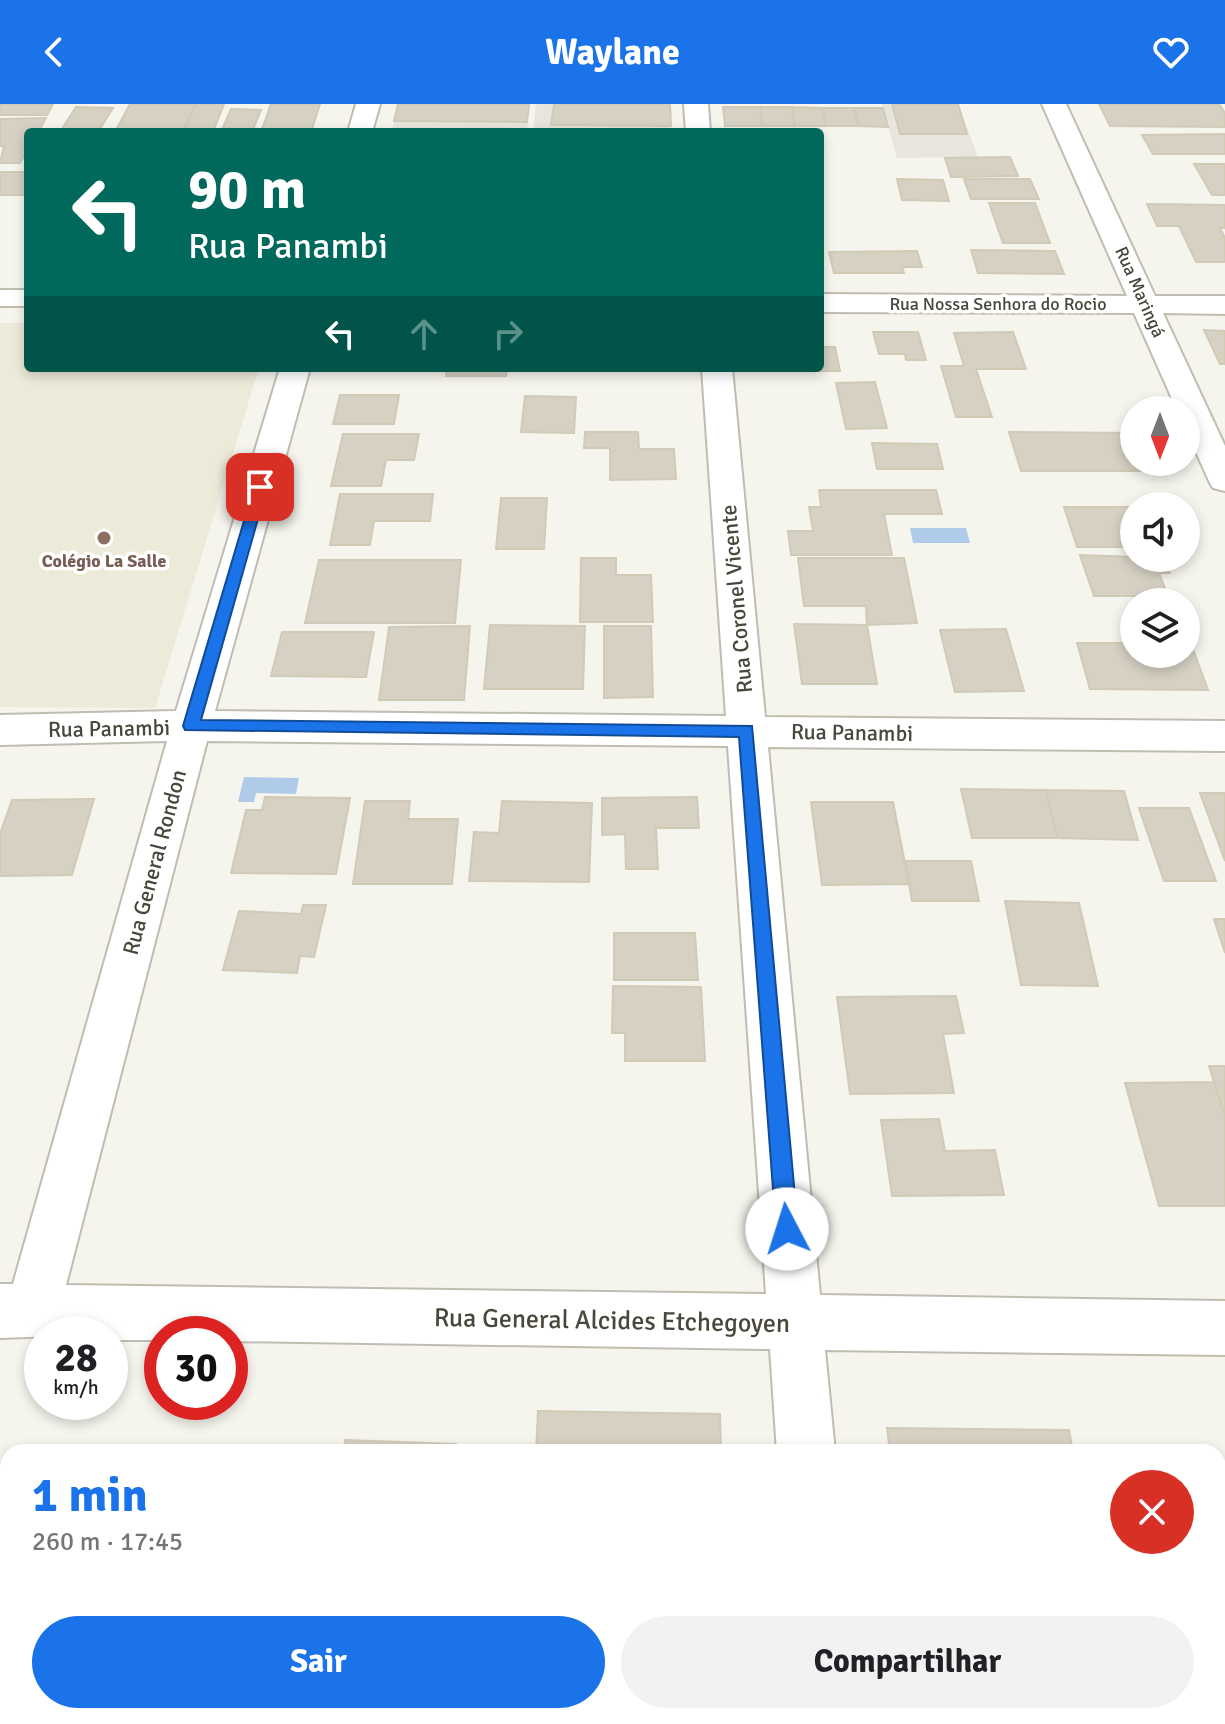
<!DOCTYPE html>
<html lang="pt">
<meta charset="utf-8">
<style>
:root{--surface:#fff;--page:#f2f2f2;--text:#202124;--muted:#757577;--accent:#1a73e8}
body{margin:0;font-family:Signika,sans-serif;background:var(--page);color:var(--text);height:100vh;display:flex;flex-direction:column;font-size:30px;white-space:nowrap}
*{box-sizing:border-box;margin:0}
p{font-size:26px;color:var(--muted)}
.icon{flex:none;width:44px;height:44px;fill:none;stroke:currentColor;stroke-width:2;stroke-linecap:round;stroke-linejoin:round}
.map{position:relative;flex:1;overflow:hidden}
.panel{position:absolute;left:0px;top:1340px;width:1226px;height:280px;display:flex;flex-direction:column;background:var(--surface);border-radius:24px 24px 0 0;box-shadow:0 4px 12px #0003}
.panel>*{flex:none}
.top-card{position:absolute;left:24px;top:24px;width:800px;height:244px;border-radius:8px;box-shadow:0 4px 12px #0003;background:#00695c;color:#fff;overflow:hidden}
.needle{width:52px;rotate:180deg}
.controls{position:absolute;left:1120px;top:292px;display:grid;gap:16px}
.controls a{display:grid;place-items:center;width:80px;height:80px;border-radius:50%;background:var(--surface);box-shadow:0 4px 12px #0003;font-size:40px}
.speed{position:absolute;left:24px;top:1212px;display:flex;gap:16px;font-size:40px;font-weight:700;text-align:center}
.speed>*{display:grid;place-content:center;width:104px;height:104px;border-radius:50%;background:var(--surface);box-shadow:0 4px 12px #0003;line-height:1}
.speed small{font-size:20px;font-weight:400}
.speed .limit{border:12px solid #d22;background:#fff;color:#111}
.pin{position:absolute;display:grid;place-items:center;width:68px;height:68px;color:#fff;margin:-34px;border-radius:16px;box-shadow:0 4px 12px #0006}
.me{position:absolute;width:88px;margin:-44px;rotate:355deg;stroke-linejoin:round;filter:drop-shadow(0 0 6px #0008)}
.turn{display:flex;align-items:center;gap:28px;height:168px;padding:0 32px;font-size:36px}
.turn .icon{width:104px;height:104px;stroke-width:2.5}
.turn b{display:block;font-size:56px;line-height:68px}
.lanes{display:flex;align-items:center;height:76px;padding:0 32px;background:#0003;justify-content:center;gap:40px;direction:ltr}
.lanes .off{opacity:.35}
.round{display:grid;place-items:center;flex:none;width:84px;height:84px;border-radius:42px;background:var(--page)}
.head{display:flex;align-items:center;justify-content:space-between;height:136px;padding:0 32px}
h1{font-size:48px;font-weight:700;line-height:60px;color:var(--accent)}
.action{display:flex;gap:16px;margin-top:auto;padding:16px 32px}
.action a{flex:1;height:92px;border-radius:48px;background:var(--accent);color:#fff;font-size:32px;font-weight:700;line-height:92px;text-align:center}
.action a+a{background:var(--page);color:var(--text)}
header{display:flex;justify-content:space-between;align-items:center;height:104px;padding:0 32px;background:var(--accent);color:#fff;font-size:36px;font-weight:700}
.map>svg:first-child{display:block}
</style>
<header><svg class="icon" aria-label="back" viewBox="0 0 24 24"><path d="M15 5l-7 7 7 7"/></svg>Waylane<svg class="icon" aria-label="heart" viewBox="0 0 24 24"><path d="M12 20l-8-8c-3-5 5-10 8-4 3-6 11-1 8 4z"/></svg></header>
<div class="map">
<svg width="1225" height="1620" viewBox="0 0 1225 1620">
<rect width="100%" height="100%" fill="#f5f4ed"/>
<path fill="#e8e6dc" d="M 398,0 L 529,0 L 527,27 L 392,27 Z
M 536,0 L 670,0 L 671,28 L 533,28 Z
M 882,0 L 958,0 L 978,53 L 897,54 Z"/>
<path fill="#ecead8" d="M 0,219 L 28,219 L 28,264 L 259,264 L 155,604 L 0,603 Z"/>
<path fill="#b0caea" d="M 910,424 L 966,424 L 970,439 L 913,439 Z
M 244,673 L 299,674 L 296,690 L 256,689 L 254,698 L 238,698 Z"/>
<path fill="#d6d1c3" stroke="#d0cab7" stroke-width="2" d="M 0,0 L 53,0 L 47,11 L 0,11 Z
M 130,0 L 196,0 L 183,28 L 115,28 Z
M 195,0 L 224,0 L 213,28 L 183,28 Z
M 271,0 L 320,0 L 311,28 L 261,28 Z
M 398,0 L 529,0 L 527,18 L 394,17 Z
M 554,0 L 670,0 L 671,22 L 551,21 Z
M 892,0 L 958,0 L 967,30 L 900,30 Z
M 1099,0 L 1219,0 L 1225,9 L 1225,23 L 1110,22 Z
M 76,3 L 113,4 L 98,28 L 60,28 Z
M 723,3 L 760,3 L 762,22 L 725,22 Z
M 760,3 L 792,3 L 795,22 L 762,22 Z
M 792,3 L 822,4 L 826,22 L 795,22 Z
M 822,4 L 854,4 L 859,22 L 826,22 Z
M 854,4 L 883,4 L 888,23 L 859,22 Z
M 231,5 L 261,6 L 252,28 L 221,28 Z
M 46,14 L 38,28 L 28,28 L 28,45 L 20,59 L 0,59 L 4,42 L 0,42 L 0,15 Z
M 1225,30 L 1225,50 L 1153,50 L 1142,31 Z
M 1010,53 L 1018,72 L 951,73 L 945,54 Z
M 1194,60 L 1225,60 L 1225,91 L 1212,91 Z
M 0,68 L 28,68 L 28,91 L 0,91 Z
M 897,75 L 943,76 L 949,97 L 902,96 Z
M 964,75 L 1030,75 L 1039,95 L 971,95 Z
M 989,99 L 1035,99 L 1050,139 L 1003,139 Z
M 1147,100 L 1225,101 L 1225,124 L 1220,124 L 1225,134 L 1225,158 L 1196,158 L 1179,122 L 1157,122 Z
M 971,146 L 1055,147 L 1064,170 L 978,169 Z
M 917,147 L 922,163 L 902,163 L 904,169 L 834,169 L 829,148 Z
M 1204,226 L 1225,227 L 1225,260 L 1220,260 Z
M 873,228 L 918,228 L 926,256 L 906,256 L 905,250 L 879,250 Z
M 1013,228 L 1026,265 L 976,265 L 992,313 L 956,313 L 941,262 L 964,262 L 954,229 Z
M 820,243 L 835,243 L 840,267 L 762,267 L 761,264 L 820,264 Z
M 447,264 L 507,264 L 506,272 L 446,272 Z
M 875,278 L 887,324 L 846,325 L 836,279 Z
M 340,291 L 399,291 L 394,320 L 333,320 Z
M 525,292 L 576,293 L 574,329 L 521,328 Z
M 585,328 L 638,328 L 639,345 L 674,345 L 676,375 L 610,376 L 610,344 L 584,344 Z
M 1009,328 L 1132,329 L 1134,358 L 1144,358 L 1148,367 L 1021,367 Z
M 343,330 L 419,330 L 414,356 L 386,356 L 381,382 L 331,382 Z
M 872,339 L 937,340 L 943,365 L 877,365 Z
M 819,386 L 936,386 L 942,410 L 884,410 L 892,451 L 791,451 L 788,427 L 813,427 L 809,403 L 821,403 Z
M 340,390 L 433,390 L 430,417 L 374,417 L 370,441 L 330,441 Z
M 501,394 L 547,394 L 544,445 L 496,445 Z
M 1064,403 L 1134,403 L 1134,443 L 1077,443 Z
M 1080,451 L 1163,454 L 1170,469 L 1159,469 L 1168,492 L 1094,492 Z
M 581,454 L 616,454 L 616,471 L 651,471 L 653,518 L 580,518 Z
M 798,454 L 904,454 L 917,519 L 867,521 L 866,502 L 804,502 Z
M 319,456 L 461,456 L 455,519 L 305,519 Z
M 794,520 L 867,521 L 877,580 L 802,580 Z
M 490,521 L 585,522 L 583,585 L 484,585 Z
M 470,522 L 464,596 L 379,596 L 389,523 Z
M 604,522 L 651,522 L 653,593 L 604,594 Z
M 1006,525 L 1024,587 L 955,588 L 940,526 Z
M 282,528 L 374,528 L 366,573 L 271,572 Z
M 1077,539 L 1134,539 L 1134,550 L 1186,550 L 1186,540 L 1191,540 L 1208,586 L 1090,585 Z
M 961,685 L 1046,686 L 1057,734 L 972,734 Z
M 1046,686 L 1124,687 L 1138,736 L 1057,734 Z
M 1200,689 L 1225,689 L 1225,757 Z
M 265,693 L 350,694 L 336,770 L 231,769 L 246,706 L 262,706 Z
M 697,693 L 699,724 L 656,724 L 658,765 L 626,765 L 625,730 L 602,731 L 602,694 Z
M 94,695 L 72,771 L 0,772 L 0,730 L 12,696 Z
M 365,697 L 410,697 L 408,715 L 458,715 L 452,780 L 353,780 Z
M 502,697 L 592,699 L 589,778 L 469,777 L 474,728 L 499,729 Z
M 811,698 L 893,698 L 909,780 L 822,781 Z
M 1139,704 L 1189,704 L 1216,777 L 1164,777 Z
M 905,757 L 971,757 L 979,797 L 912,797 Z
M 1005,797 L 1079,799 L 1098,882 L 1021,881 Z
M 303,801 L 326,801 L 314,853 L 300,852 L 297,869 L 223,866 L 239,807 L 301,810 Z
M 1214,815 L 1225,815 L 1225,849 Z
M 614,829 L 695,829 L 698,876 L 614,876 Z
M 613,882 L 701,883 L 705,957 L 625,957 L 625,929 L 612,929 Z
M 956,892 L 964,929 L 943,930 L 954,989 L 850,990 L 837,893 Z
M 1209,962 L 1225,962 L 1225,1009 L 1224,1009 Z
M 1214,978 L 1225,1012 L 1225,1102 L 1159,1102 L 1125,979 Z
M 939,1015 L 945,1047 L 995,1046 L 1004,1091 L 892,1092 L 881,1016 Z
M 538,1307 L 720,1310 L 721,1348 L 536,1348 Z
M 887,1324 L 1069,1326 L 1073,1348 L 890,1348 Z
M 345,1336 L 456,1340 L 455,1348 L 344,1348 Z
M 0,1380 L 8,1380 L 8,1604 L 0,1604 Z
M 1218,1404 L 1225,1430 L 1225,1573 L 1218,1573 Z
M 169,1612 L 286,1612 L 285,1620 L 168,1620 Z
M 434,1612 L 699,1612 L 699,1620 L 433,1620 Z"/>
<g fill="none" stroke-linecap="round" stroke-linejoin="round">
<g stroke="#c0bdb0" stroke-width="4">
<path id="minor" d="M 356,0 L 380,0 L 372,28 L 348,28 Z
M 684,0 L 708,0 L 710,28 L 686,28 Z
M 1042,0 L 1066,0 L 1155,192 L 1225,192 L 1225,210 L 1163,209 L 1225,342 L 1225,387 L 1213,384 L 1209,377 L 1186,326 L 1186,306 L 1177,306 L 1134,209 L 820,208 L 820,190 L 1127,192 Z
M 0,186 L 28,186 L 28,202 L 0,202 Z
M 280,264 L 310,264 L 215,607 L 726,612 L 702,264 L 732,264 L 765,613 L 1225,617 L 1225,647 L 768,643 L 820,1191 L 1225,1197 L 1225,1251 L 825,1246 L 835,1348 L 777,1348 L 770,1245 L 230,1237 L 230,1230 L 162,1230 L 162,1236 L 110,1236 L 110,1230 L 0,1234 L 0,1180 L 13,1180 L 167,637 L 0,641 L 0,611 L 176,607 ZM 207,637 L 728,642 L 766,1190 L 66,1181 Z
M 796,1612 L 860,1612 L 860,1620 L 796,1620 Z"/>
</g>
<use href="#minor" fill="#fff" fill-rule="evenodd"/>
</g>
<path fill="#1a73e8" stroke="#114b97" stroke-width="2" d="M 255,380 L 267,383 L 201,616 L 752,622 L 798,1125 L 795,1133 L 787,1136 L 780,1133 L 776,1125 L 739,633 L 185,626 L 183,622 Z"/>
<circle fill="#8d6e63" stroke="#fff" stroke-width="3" cx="104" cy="434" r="8"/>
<g text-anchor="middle" stroke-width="7" stroke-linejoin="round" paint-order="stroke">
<g font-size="18" fill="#49463b" stroke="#fff">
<text transform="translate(1140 188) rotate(66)" y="6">Rua Maringá</text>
<text x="998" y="206">Rua Nossa Senhora do Rocio</text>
</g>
<g font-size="18" font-weight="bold" fill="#785e54" stroke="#fff">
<text x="104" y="463">Colégio La Salle</text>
</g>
<g font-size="22" fill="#49463b" stroke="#fff">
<text transform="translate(736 495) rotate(-95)" y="8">Rua Coronel Vicente</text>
<text transform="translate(109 624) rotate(-1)" y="8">Rua Panambi</text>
<text transform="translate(852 628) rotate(1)" y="8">Rua Panambi</text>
<text transform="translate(154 758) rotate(-75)" y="8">Rua General Rondon</text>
</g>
<g font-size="26" fill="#49463b" stroke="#fff">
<text transform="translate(612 1216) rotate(1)" y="9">Rua General Alcides Etchegoyen</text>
</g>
</g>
</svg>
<div class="controls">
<a><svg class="needle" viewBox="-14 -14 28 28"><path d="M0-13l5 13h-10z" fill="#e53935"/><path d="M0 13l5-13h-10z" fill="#757577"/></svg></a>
<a><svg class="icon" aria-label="sound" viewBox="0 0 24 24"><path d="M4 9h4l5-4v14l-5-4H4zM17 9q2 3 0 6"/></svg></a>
<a><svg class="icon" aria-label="layers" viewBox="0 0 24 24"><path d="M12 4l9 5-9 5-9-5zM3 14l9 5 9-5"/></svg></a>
</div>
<div class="speed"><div>28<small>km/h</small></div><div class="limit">30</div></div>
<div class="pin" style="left:260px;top:383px;background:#d93025"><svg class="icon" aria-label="arrive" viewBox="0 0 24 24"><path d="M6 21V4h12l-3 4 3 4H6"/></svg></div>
<svg class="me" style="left:787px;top:1125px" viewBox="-20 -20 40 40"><circle r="19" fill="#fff"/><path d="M0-13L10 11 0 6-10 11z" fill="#1a73e8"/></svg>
<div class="top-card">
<div class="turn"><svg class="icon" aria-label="left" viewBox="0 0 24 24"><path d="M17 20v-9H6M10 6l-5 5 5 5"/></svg><div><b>90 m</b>Rua Panambi</div></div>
<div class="lanes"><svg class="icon" aria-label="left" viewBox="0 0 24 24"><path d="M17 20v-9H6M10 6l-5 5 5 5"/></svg><svg class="icon off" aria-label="ahead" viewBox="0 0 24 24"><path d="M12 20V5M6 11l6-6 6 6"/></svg><svg class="icon off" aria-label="right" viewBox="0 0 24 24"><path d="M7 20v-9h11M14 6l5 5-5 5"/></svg></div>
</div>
<section class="panel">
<div class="head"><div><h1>1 min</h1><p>260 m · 17:45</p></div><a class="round" style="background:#d93025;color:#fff"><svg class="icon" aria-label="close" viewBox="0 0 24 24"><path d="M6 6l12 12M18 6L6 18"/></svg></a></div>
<div class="action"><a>Sair</a><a>Compartilhar</a></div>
</section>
</div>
